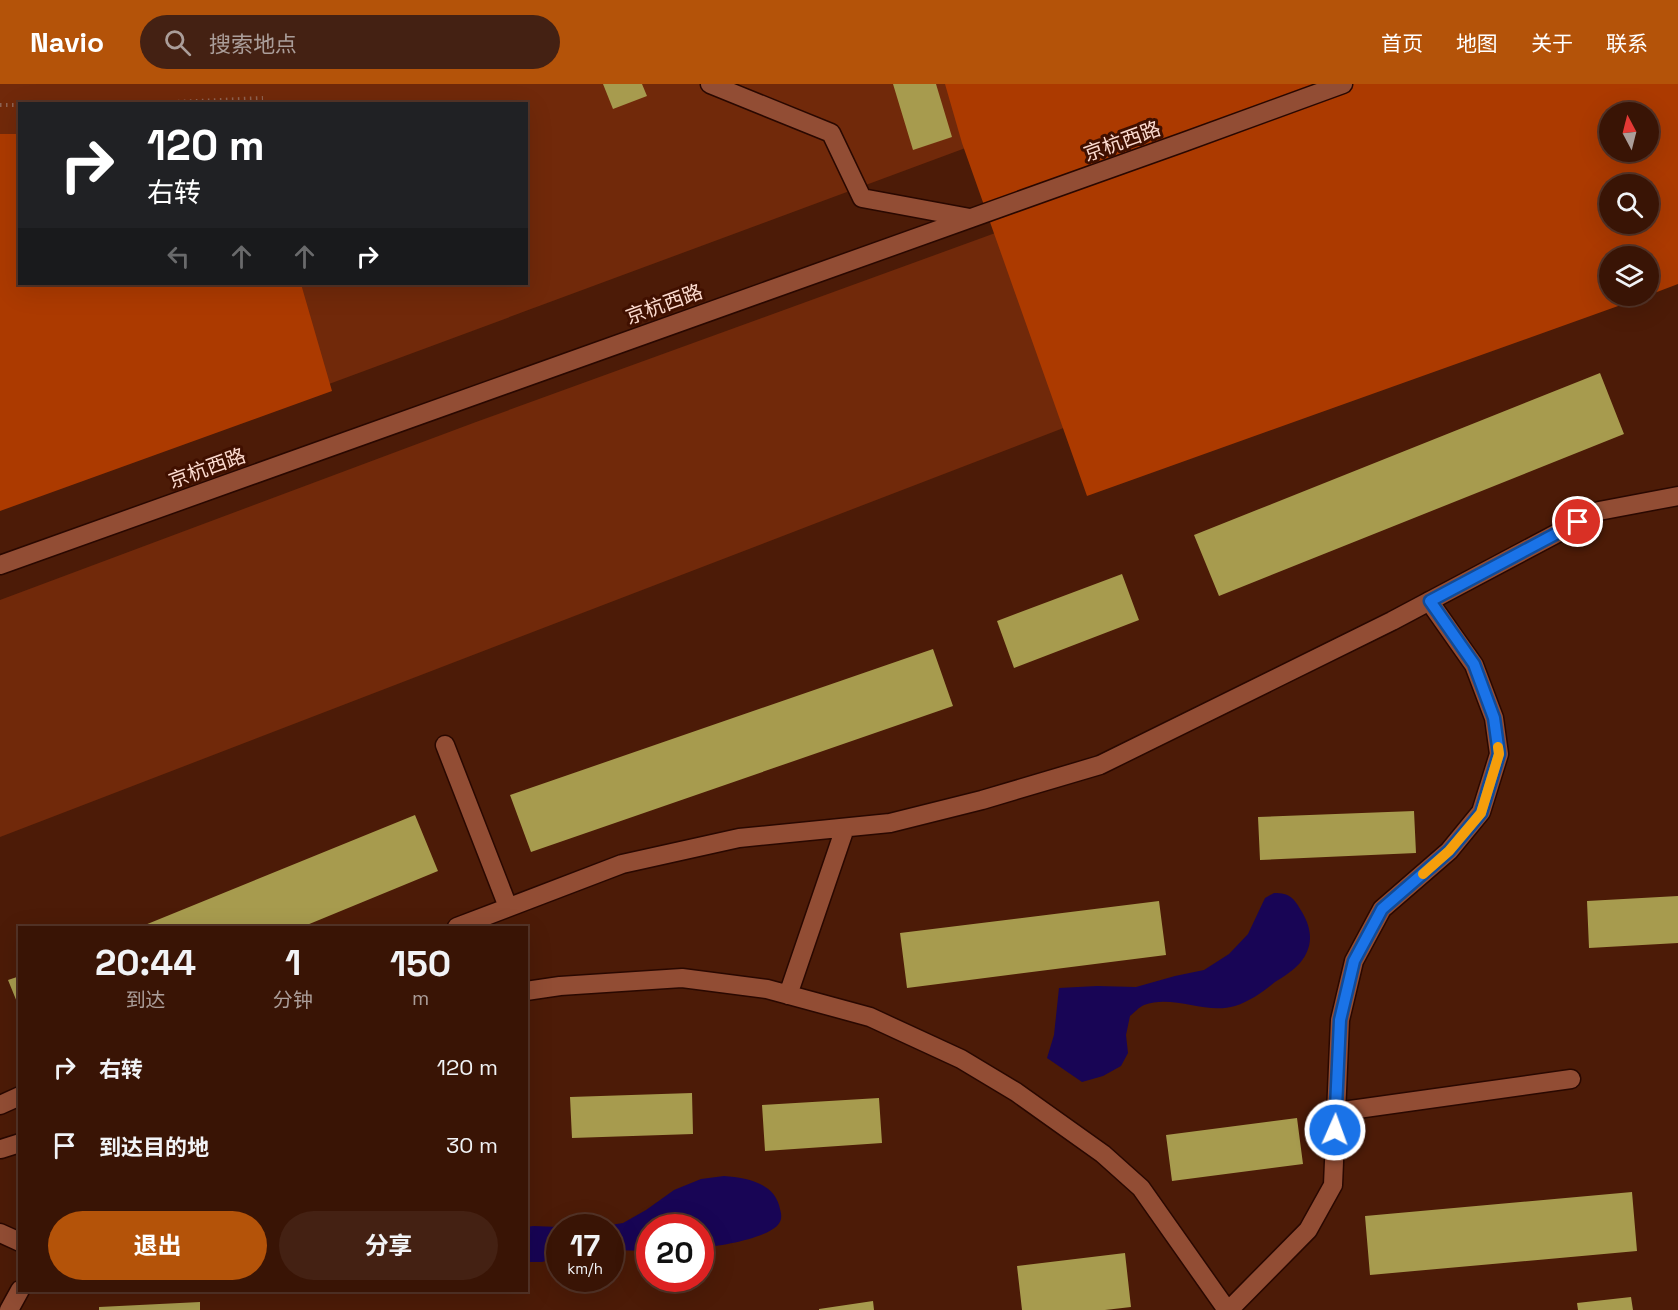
<!DOCTYPE html>
<html lang="zh">
<meta charset="utf-8">
<style>
:root{--surface:#391405;--page:#442113;--text:#f1f3f6;--muted:#ab9e9a;--line:#533327;--accent:#b45309}
body{margin:0;font-family:"Space Grotesk","Noto Sans SC",sans-serif;background:var(--page);color:var(--text);height:100vh;display:flex;flex-direction:column;font-size:22px;white-space:nowrap}
*{box-sizing:border-box;margin:0}
p{font-size:20px;color:var(--muted)}
.icon{flex:none;width:33px;height:33px;fill:none;stroke:currentColor;stroke-width:2;stroke-linecap:round;stroke-linejoin:round}
.map{position:relative;flex:1;overflow:hidden}
.drawer{position:absolute;left:18px;top:842px;width:510px;height:366px;display:flex;flex-direction:column;background:var(--surface);border-radius:0px;box-shadow:0 6px 24px #0002,0 0 0 2px var(--line)}
.drawer>*{flex:none}
.banner{position:absolute;left:18px;top:18px;width:510px;height:183px;border-radius:0px;box-shadow:0 6px 24px #0002,0 0 0 2px var(--line);background:#202124;color:#fff;overflow:hidden}
.needle{width:39px;rotate:353deg}
.buttons{position:absolute;left:1599px;top:18px;display:grid;gap:12px}
.buttons a{display:grid;place-items:center;width:60px;height:60px;border-radius:50%;background:var(--surface);box-shadow:0 6px 24px #0002,0 0 0 2px var(--line);font-size:30px}
.speed{position:absolute;left:546px;top:1130px;display:flex;gap:12px;font-size:30px;font-weight:700;text-align:center}
.speed>*{display:grid;place-content:center;width:78px;height:78px;border-radius:50%;background:var(--surface);box-shadow:0 6px 24px #0002,0 0 0 2px var(--line);line-height:1}
.speed small{font-size:15px;font-weight:400}
.speed .limit{border:9px solid #d22;background:#fff;color:#111}
.pin{position:absolute;display:grid;place-items:center;width:51px;height:51px;color:#fff;margin:-26px;border:3px solid #fff;border-radius:50%;box-shadow:0 2px 6px #0007}
.me{position:absolute;width:66px;margin:-33px;rotate:2deg;stroke-linejoin:round;filter:drop-shadow(0 0 4px #0008)}
.turn{display:flex;align-items:center;gap:21px;height:126px;padding:0 30px;font-size:27px}
.turn .icon{width:78px;height:78px;stroke-width:2.5}
.turn b{display:block;font-size:42px;line-height:51px}
.lanes{display:flex;align-items:center;height:57px;padding:0 30px;background:#0003;justify-content:center;gap:30px;direction:ltr}
.lanes .off{opacity:.35}
.eta{display:flex;justify-content:space-evenly;align-items:center;height:102px;text-align:center}
.eta b{font-size:36px;font-weight:700;line-height:42px}
.action{display:flex;gap:12px;margin-top:auto;padding:12px 30px}
.action a{flex:1;height:69px;border-radius:36px;background:var(--accent);color:#fff;font-size:24px;font-weight:700;line-height:69px;text-align:center}
.action a+a{background:var(--page);color:var(--text)}
ul{padding:0;list-style:none}
li{display:flex;align-items:center;gap:18px;height:78px;padding:0 30px}
li div{flex:1}
li b{display:block;font-size:22px}
li em{font-style:normal}
header{display:flex;align-items:center;gap:36px;box-sizing:border-box;height:84px;padding:0 30px;background:var(--accent);color:#fff}
header strong{font-size:28px}
nav{display:flex;gap:33px;margin-inline-start:auto;font-size:21px}
.search{width:420px;height:54px;background:var(--page);display:flex;align-items:center;gap:15px;box-sizing:border-box;padding:0 21px;border-radius:33px;color:var(--muted);font-size:22px}
.map>svg:first-child{display:block}
</style>
<header>
<strong>Navio</strong>
<div class="search"><svg class="icon" aria-label="search" viewBox="0 0 24 24"><circle cx="10" cy="10" r="6"/><path d="M15 15l6 6"/></svg>搜索地点</div>
<nav><a>首页</a><a>地图</a><a>关于</a><a>联系</a></nav>
</header>
<div class="map">
<svg width="1678" height="1226" viewBox="0 0 1678 1226">
<rect width="100%" height="100%" fill="#4c1b07"/>
<path fill="#71290a" fill-rule="evenodd" d="M 0,0 L 1138,0 L 0,422 ZM 20,20 L 526,20 L 526,200 L 20,200 Z
M 1405,0 L 1678,0 L 1678,174 L 1618,169 L 1417,208 L 0,753 L 0,516 L 476,338 ZM 1610,28 L 1648,28 L 1648,68 L 1610,68 ZM 1610,100 L 1648,100 L 1648,140 L 1610,140 Z"/>
<path fill="#ac3a00" fill-rule="evenodd" d="M 945,0 L 1678,0 L 1678,200 L 1649,211 L 1648,172 L 1610,172 L 1610,212 L 1646,212 L 1087,412 L 962,59 ZM 1610,28 L 1648,28 L 1648,68 L 1610,68 ZM 1610,100 L 1648,100 L 1648,140 L 1610,140 Z
M 0,50 L 19,50 L 20,200 L 301,200 L 332,307 L 0,427 Z"/>
<path fill="#180555" d="M 1274,809 C 1290,809 1294,814 1302,828 C 1312,845 1314,862 1300,879 C 1294,886 1283,893 1275,898 C 1263,908 1250,917 1235,922 C 1205,931 1174,910 1144,921 C 1139,923 1134,929 1130,932 L 1126,951 L 1128,969 L 1121,982 L 1103,992 L 1082,998 L 1047,974 L 1054,951 L 1059,904 L 1097,902 L 1136,903 L 1175,892 L 1204,886 L 1229,870 L 1248,850 L 1265,814 Z
M 724,1092 C 746,1094 775,1098 780,1125 C 782,1132 782,1137 777,1142 C 763,1155 720,1162 701,1164 L 700,1143 L 650,1143 L 649,1167 L 611,1166 L 610,1143 L 598,1143 L 623,1139 L 646,1126 L 674,1106 L 701,1095 Z
M 533,1142 L 559,1143 L 559,1173 L 542,1178 L 527,1178 L 527,1143 Z"/>
<path fill="#a79b4e" d="M 603,0 L 642,0 L 647,12 L 613,25 Z
M 893,0 L 936,0 L 952,53 L 913,66 Z
M 1600,289 L 1624,350 L 1219,512 L 1194,451 Z
M 1122,490 L 1139,536 L 1014,584 L 997,537 Z
M 933,565 L 953,622 L 531,768 L 510,711 Z
M 1414,727 L 1416,769 L 1260,776 L 1258,733 Z
M 415,731 L 438,787 L 302,843 L 140,843 Z
M 1678,812 L 1678,859 L 1589,864 L 1587,817 Z
M 1159,817 L 1166,871 L 907,904 L 900,849 Z
M 20,892 L 20,923 L 19,923 L 8,896 Z
M 692,1009 L 693,1050 L 572,1054 L 570,1013 Z
M 879,1014 L 882,1059 L 765,1067 L 762,1021 Z
M 1297,1034 L 1303,1080 L 1172,1097 L 1166,1051 Z
M 1632,1108 L 1637,1167 L 1370,1191 L 1365,1132 Z
M 1125,1169 L 1131,1223 L 1105,1226 L 1022,1226 L 1017,1182 Z
M 1631,1213 L 1633,1226 L 1578,1226 L 1577,1219 Z
M 873,1217 L 874,1226 L 819,1226 L 819,1225 Z
M 200,1218 L 200,1226 L 99,1226 L 99,1223 Z"/>
<g fill="none" stroke-linecap="round" stroke-linejoin="round">
<g stroke="#290800" stroke-width="21">
<path id="minor" d="M 710,0 L 831,49 L 862,114 L 970,134
M 0,481 L 1184,58 L 1343,0
M 445,661 L 508,823
M 457,843 L 622,780 L 739,754 L 890,739 L 982,716 L 1100,681 L 1392,537 L 1599,427 L 1678,412
M 526,907 L 560,902 L 682,894 L 767,905 L 870,933 L 961,975 L 1016,1008 L 1103,1070 L 1141,1104 L 1227,1226
M 788,911 L 845,744
M 0,1021 L 20,1012
M 1336,1028 L 1571,995
M 1,1065 L 20,1059
M 0,1149 L 20,1158
M 9,1226 L 20,1206
M 1229,1226 L 1308,1146 L 1333,1101 L 1340,936 L 1354,877 L 1382,825 L 1449,767 L 1481,728 L 1499,670 L 1494,634 L 1474,581 L 1429,517"/>
</g>
<path stroke="#8e6352" stroke-width="4" stroke-dasharray="1.5 4.5" stroke-linecap="butt" d="M 130,20 L 263,14
M 0,21 L 20,21"/>
<use href="#minor" stroke="#924d34" stroke-width="18"/>
</g>
<g fill="none" stroke-linecap="round" stroke-linejoin="round">
<g stroke="#114b97" stroke-width="15">
<path id="route" d="M 1335,1046 L 1340,936 L 1354,877 L 1382,825 L 1449,767 L 1481,729 L 1499,670 L 1494,634 L 1474,580 L 1430,517 L 1578,438"/>
</g>
<use href="#route" stroke="#1a73e8" stroke-width="10"/>
<path stroke="#f59e0b" stroke-width="10" d="M 1423,790 L 1449,767 L 1481,729 L 1499,670 L 1498,663"/>
</g>
<g text-anchor="middle" stroke-width="6" stroke-linejoin="round" paint-order="stroke">
<g font-size="20" fill="#fbdace" stroke="#401000">
<text transform="translate(1122 57) rotate(-20)" y="7">京杭西路</text>
<text transform="translate(664 220) rotate(-20)" y="7">京杭西路</text>
<text transform="translate(207 384) rotate(-20)" y="7">京杭西路</text>
</g>
</g>
</svg>
<div class="buttons">
<a><svg class="needle" viewBox="-14 -14 28 28"><path d="M0-13l5 13h-10z" fill="#e53935"/><path d="M0 13l5-13h-10z" fill="#ab9e9a"/></svg></a>
<a><svg class="icon" aria-label="search" viewBox="0 0 24 24"><circle cx="10" cy="10" r="6"/><path d="M15 15l6 6"/></svg></a>
<a><svg class="icon" aria-label="layers" viewBox="0 0 24 24"><path d="M12 4l9 5-9 5-9-5zM3 14l9 5 9-5"/></svg></a>
</div>
<div class="speed"><div>17<small>km/h</small></div><div class="limit">20</div></div>
<div class="pin" style="left:1578px;top:438px;background:#d93025"><svg class="icon" aria-label="arrive" viewBox="0 0 24 24"><path d="M6 21V4h12l-3 4 3 4H6"/></svg></div>
<svg class="me" style="left:1335px;top:1046px" viewBox="-20 -20 40 40"><circle r="17" fill="#1a73e8" stroke="#fff" stroke-width="3"/><path d="M0-11L8 9 0 5-8 9z" fill="#fff"/></svg>
<div class="banner">
<div class="turn"><svg class="icon" aria-label="right" viewBox="0 0 24 24"><path d="M7 20v-9h11M14 6l5 5-5 5"/></svg><div><b>120 m</b>右转</div></div>
<div class="lanes"><svg class="icon off" aria-label="left" viewBox="0 0 24 24"><path d="M17 20v-9H6M10 6l-5 5 5 5"/></svg><svg class="icon off" aria-label="ahead" viewBox="0 0 24 24"><path d="M12 20V5M6 11l6-6 6 6"/></svg><svg class="icon off" aria-label="ahead" viewBox="0 0 24 24"><path d="M12 20V5M6 11l6-6 6 6"/></svg><svg class="icon" aria-label="right" viewBox="0 0 24 24"><path d="M7 20v-9h11M14 6l5 5-5 5"/></svg></div>
</div>
<section class="drawer">
<div class="eta">
<div><b>20:44</b><p>到达</p></div>
<div><b>1</b><p>分钟</p></div>
<div><b>150</b><p>m</p></div>
</div>
<ul>
<li><svg class="icon" aria-label="right" viewBox="0 0 24 24"><path d="M7 20v-9h11M14 6l5 5-5 5"/></svg><div><b>右转</b></div><em>120 m</em></li>
<li><svg class="icon" aria-label="arrive" viewBox="0 0 24 24"><path d="M6 21V4h12l-3 4 3 4H6"/></svg><div><b>到达目的地</b></div><em>30 m</em></li>
</ul>
<div class="action"><a>退出</a><a>分享</a></div>
</section>
</div>
